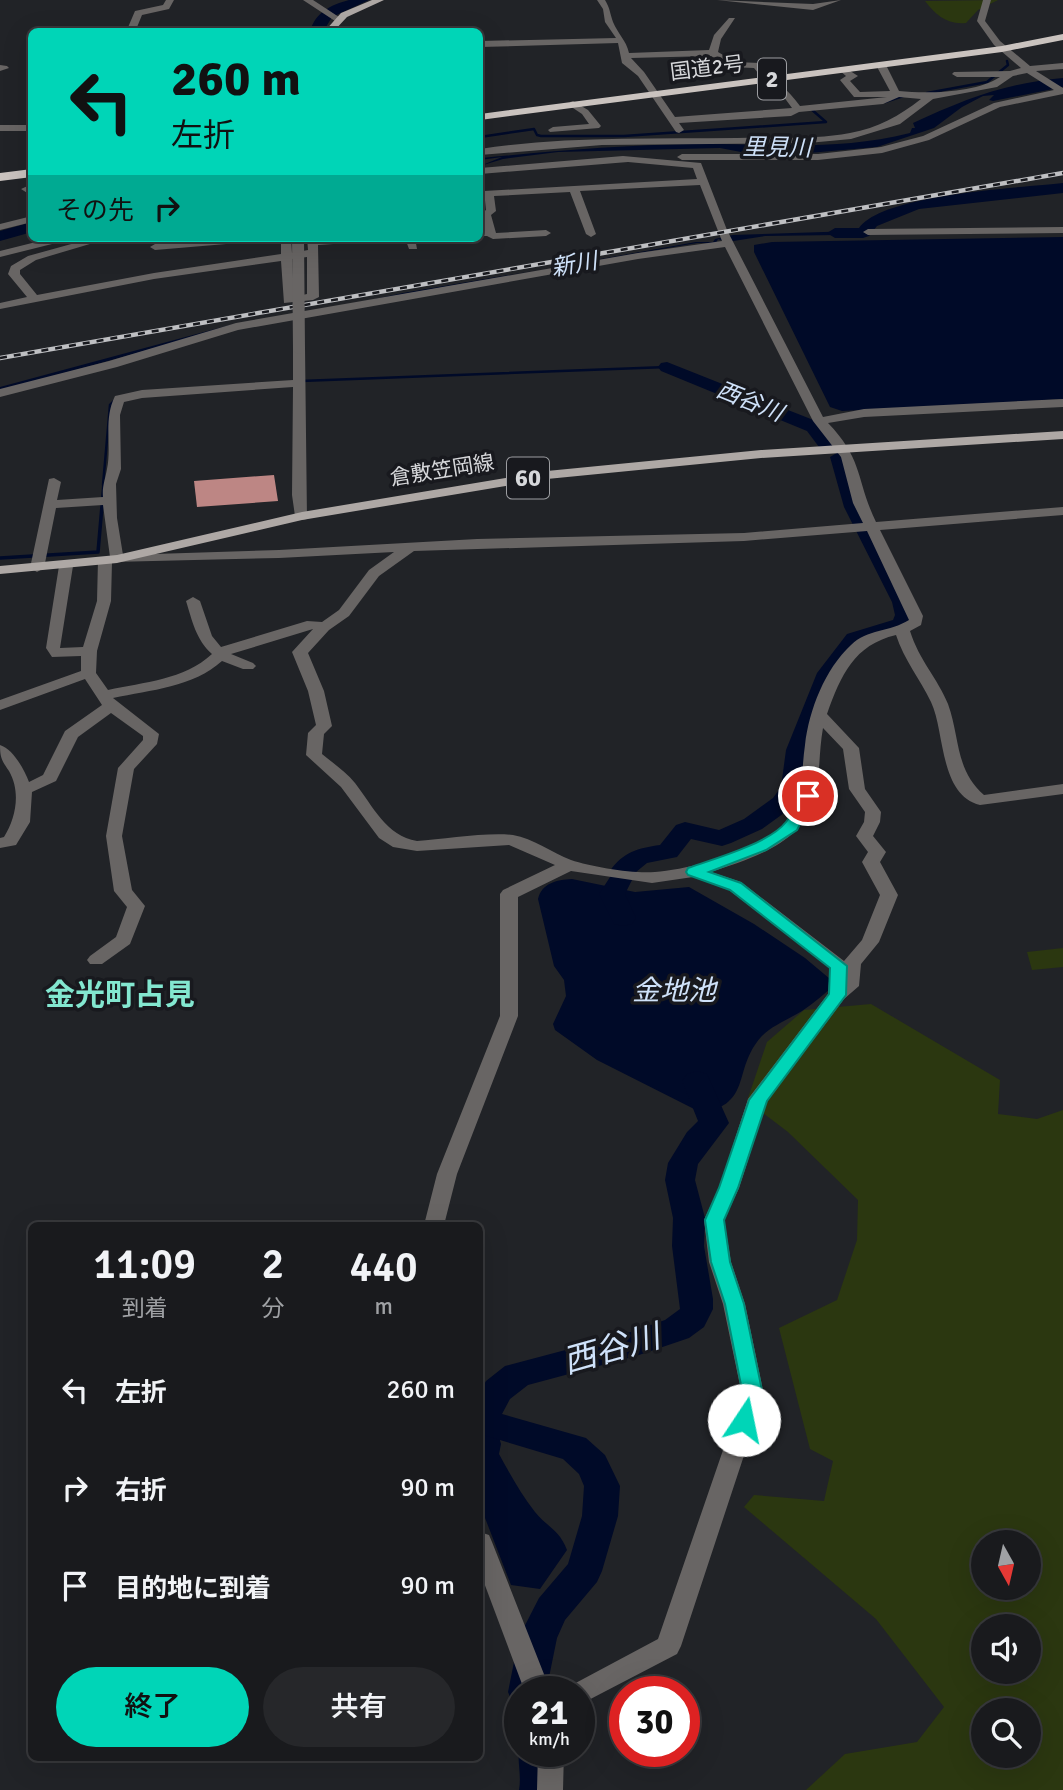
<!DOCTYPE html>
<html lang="ja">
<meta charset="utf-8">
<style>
:root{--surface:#191a1d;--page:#26272a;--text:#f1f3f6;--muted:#9fa1a4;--line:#37383b;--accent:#00d5b7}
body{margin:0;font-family:Signika,"Noto Sans JP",sans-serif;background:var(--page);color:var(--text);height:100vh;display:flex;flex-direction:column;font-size:26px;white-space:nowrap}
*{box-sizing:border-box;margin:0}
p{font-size:23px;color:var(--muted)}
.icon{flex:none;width:38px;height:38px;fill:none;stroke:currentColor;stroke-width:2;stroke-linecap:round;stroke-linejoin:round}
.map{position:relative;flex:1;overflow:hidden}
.side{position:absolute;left:28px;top:1222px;width:455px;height:539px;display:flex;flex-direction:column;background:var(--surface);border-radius:10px;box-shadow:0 7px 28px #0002,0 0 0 2px var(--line)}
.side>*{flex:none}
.top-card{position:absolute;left:28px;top:28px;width:455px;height:214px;border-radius:10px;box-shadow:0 7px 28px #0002,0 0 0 2px var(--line);background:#00d5b7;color:#111;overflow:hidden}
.needle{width:46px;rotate:172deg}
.buttons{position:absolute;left:971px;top:1530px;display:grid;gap:14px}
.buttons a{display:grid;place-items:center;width:70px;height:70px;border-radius:50%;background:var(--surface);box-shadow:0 7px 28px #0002,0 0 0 2px var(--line);font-size:35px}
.speed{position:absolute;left:504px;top:1676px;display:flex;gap:14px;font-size:35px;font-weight:700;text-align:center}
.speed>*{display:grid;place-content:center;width:91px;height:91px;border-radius:50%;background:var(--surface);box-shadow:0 7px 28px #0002,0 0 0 2px var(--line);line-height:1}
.speed small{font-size:18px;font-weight:400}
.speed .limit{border:10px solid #d22;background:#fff;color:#111}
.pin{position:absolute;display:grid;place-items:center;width:60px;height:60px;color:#fff;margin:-30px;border:4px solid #fff;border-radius:50%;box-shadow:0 2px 7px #0007}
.me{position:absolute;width:77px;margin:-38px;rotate:11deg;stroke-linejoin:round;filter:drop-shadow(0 0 5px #0008)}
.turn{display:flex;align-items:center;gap:24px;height:147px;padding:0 28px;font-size:32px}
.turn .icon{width:91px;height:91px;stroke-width:2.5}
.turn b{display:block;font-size:49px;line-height:60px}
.then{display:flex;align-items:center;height:66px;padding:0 28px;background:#0003;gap:14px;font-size:26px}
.eta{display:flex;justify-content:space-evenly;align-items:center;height:119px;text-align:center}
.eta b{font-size:42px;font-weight:600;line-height:49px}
.primary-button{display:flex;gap:14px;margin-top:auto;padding:14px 28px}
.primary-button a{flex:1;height:80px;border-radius:42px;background:var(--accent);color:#111;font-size:28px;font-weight:600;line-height:80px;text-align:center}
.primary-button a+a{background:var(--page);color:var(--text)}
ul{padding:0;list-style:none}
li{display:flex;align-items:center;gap:21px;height:98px;padding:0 28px}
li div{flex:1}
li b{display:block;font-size:26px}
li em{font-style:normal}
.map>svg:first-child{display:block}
</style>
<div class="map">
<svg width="1063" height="1790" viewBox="0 0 1063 1790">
<rect width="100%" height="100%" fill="#212327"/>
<path fill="#2b3710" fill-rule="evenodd" d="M 998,0 L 978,10 L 966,23 C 947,25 936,15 925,1 Z
M 1063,948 L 1063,967 L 1032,970 L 1027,952 Z
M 871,1004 L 1000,1080 L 998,1114 L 1037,1119 L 1063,1110 L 1063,1790 L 806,1790 L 845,1754 L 917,1742 L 944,1707 L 876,1619 L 744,1507 L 754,1495 L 824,1501 L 833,1461 L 810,1449 L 779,1328 L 837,1300 L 857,1240 L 858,1200 L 788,1132 L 747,1101 L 767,1042 L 804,1010 ZM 984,1542 L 1029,1542 L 1029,1587 L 984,1587 ZM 984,1626 L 1029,1626 L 1029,1671 L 984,1671 ZM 984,1710 L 1029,1710 L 1029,1755 L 984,1755 Z"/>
<path fill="#000a28" d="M 1063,78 L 1063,87 L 993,101 L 989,100 L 994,95 L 983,96 L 962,107 L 934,128 L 877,147 L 809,153 L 741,152 L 720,148 L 558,152 L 503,159 L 480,166 L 502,157 L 480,160 L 482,158 C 552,151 623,145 694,144 C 770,143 833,152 910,133 L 912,128 L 915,128 L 913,123 C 965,99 1006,83 1063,78 Z
M 855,231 L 912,234 L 765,236 L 727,242 L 718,239 L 716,243 L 697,243 L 403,293 L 187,339 L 0,391 L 0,387 L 230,325 L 696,242 L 713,242 L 715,239 L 733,235 Z
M 1063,237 L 1063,399 L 842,411 L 830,407 L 754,252 L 754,245 L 772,242 Z
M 572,879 L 635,892 L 689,887 L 754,924 L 805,958 L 836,984 C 825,993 814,1003 802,1011 C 789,1019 771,1026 761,1037 C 732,1070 753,1103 702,1113 L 597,1060 L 555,1030 L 553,1024 L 566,996 L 564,980 L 554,966 L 538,899 C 542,883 556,880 572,879 Z
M 484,1433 L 499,1437 L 501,1444 L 499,1454 C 510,1474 521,1494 535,1512 C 548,1528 559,1529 567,1550 L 540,1589 L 511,1585 L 480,1505 L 480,1436 Z"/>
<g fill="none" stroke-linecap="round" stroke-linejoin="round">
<path stroke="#000a28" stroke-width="2.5" d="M 927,93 L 987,82 L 1008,65 L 1007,61
M 885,102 L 903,96
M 480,137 L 534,129 L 537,135 L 541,136 L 624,136 L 826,122 L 811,109 L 814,109
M 301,381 L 667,367
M 103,485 L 110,405 L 118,397"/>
<path stroke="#000a28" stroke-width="3.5" d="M 0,558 L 98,552 L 104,483"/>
<path fill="#000a28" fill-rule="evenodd" d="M 349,0 L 369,0 L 332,17 L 323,32 L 310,32 C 315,12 331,5 349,0 Z
M 1063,183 L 1063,193 L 919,209 L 877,226 L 869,236 L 863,238 L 835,238 L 827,233 L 835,228 L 859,228 C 883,194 1019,188 1063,183 Z
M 32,222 L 32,232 L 0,241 L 0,231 Z
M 667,362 L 821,423 L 836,443 L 833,447 L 819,447 L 807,431 L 661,371 L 658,367 L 661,363 Z
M 840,451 L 850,457 L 864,507 L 873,524 L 871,527 L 914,602 C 917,613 917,619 910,629 L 863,644 L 839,674 L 810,750 L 805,787 L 791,808 L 762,829 L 731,843 L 722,846 L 691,839 L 677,857 L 647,863 L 630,877 L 632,880 L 625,894 L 636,918 L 632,924 L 623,926 L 614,924 L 599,894 L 612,874 L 610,871 C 623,852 638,848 660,845 L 676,825 L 685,822 L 719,830 L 744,819 L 773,798 L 781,787 L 786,750 L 817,673 L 847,634 L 893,620 L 895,615 L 892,602 L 844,507 L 830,457 Z
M 697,1071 L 707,1074 L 729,1123 L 698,1164 L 695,1180 L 705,1218 L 704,1246 L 713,1299 L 713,1309 L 704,1327 L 689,1338 L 636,1356 L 528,1385 L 510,1399 L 502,1414 L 586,1438 L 605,1455 L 620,1486 L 618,1516 L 602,1571 L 597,1582 L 565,1620 L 557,1638 L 546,1692 L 520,1692 L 520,1707 L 513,1704 L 508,1692 L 519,1637 L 539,1598 L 568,1564 L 582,1516 L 584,1486 L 579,1474 L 563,1459 L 480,1434 L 480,1392 L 486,1381 L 505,1366 L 622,1335 L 665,1320 L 680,1309 L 672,1246 L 673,1218 L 665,1180 L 668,1163 L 687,1132 L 698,1121 L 682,1081 L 687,1074 Z
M 520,1747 L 520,1752 L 557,1752 L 562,1774 L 559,1790 L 519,1790 C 522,1775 516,1756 520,1747 Z"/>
</g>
<path fill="#bd8684" d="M 274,475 L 278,501 L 197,507 L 194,481 Z"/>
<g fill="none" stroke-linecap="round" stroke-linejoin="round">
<path fill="#686564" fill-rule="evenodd" d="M 166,0 L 174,0 L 169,9 L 142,15 L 135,32 L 126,32 L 135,11 L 163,5 Z
M 303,0 L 313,0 L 342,19 L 335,21 Z
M 597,0 L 605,0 C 610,8 610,14 613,22 C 618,34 626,40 629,53 L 709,50 L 714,35 L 729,18 L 735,18 L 721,39 L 718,52 L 735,62 L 760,63 C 773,79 787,88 800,106 L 887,97 L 854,97 L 840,80 L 846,76 L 839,70 L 844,67 L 858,76 L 850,81 L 860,92 L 890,91 L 876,65 L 881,62 L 886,65 L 899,91 C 928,94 976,93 1000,77 L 957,77 L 952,74 L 954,72 L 1010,71 L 1021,68 L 994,45 L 977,21 L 983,0 L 991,0 L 985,21 L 1000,41 L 1030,66 L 1063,63 L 1063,69 L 1036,71 L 1063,88 L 1063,94 L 1000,107 L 929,140 L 882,153 L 818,160 L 682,160 L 677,157 L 682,154 L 818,154 L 881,147 L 923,136 L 994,103 L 1054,90 L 1027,73 L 1013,76 L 997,87 L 933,99 L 900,124 L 851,139 L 808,143 L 602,145 L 480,155 L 480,149 C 564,136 651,139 737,138 C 774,137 813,140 850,133 C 878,128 899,116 921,99 L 899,97 L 883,104 L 799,112 L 791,116 L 679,123 L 684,130 L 679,133 L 676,132 L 638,76 L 622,63 L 618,43 L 480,47 L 480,41 L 616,38 L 605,22 L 603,9 ZM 711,56 L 730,67 L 754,68 L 763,79 L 778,89 L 792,108 L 675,117 L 644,72 L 631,58 Z
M 717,0 L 813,4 L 841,0 L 813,10 Z
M 0,65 L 7,66 L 9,68 L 0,71 Z
M 573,101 L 588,110 L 601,126 L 599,128 L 550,132 L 548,130 L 553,127 L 589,124 L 582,114 L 570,106 L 570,102 Z
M 0,125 L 32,125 L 32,131 L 0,131 Z
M 623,156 L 701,163 L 727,230 L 823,417 L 864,409 L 1063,399 L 1063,407 L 864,417 L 828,423 C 864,460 856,481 876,522 L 1063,507 L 1063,515 L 880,530 L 923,616 L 921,625 L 910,631 C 919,660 938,679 948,704 C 960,737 955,770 984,795 L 1063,784 L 1063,794 L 980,805 C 939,795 945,731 931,702 C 920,679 904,660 896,635 C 854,645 841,675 827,714 L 859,748 L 865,789 L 881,812 L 880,822 L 873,836 L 886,852 L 880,862 L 898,895 L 879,942 L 861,964 L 859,986 L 844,999 L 767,1101 L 739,1188 L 724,1220 L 731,1262 L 745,1304 L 764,1395 L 681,1646 L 677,1654 L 579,1705 L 579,1692 L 567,1692 L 570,1686 L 658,1639 L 742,1395 L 723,1304 L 709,1262 L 704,1220 L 719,1188 L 748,1099 L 828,994 L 830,968 L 729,890 L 693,877 L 652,883 L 571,871 L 518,897 L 518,1016 L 457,1174 L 444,1225 L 424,1225 L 437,1174 L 500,1016 L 500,894 L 503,890 L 555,865 L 509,845 L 417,851 L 393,847 L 379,838 L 341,787 L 306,755 L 308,733 L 316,725 L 308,691 L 292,652 L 313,629 L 231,654 L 253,663 L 256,666 L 253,669 L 243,669 L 222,661 C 193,687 151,690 113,698 L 159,734 L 157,744 L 134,769 L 122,836 L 132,890 L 145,906 L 130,944 L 102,964 L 90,964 L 87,960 L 90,956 L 116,937 L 127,907 L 114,891 L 106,836 L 118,768 L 143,740 L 143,736 L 111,713 L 78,737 L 56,781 L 32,792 L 30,822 L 16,845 L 0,848 L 0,838 L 4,837 C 16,818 21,792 9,771 C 2,761 0,758 0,745 C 13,749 24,769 29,782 L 43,775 L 65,731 L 102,705 L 85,679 L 0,710 L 0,700 L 81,671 L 81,656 L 52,657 L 46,648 L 59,566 L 66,562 L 73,566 L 60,648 L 83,647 L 97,601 L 98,560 L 100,557 L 110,557 L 103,505 L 56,508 L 44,568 L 37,572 L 30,568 L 49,479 L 54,478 L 61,482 L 57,500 L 103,497 C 102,487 105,480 107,469 C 112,445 103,420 115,396 L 142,390 L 293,380 L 293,348 L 299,344 L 305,348 L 307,519 L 302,520 L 295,516 L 292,495 L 293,387 L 142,398 L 124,402 L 120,415 L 121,469 L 116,484 L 117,518 L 123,555 L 279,550 L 477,539 L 744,533 L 863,523 L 853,503 L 841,457 L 813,421 L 725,247 L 638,259 L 238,330 L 117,367 L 0,397 L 0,389 L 109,361 L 236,323 L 638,253 L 722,241 L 700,185 L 580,191 L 596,234 L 591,237 L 586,234 L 570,192 L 494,196 L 496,211 L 491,215 L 496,233 L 546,230 L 551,233 L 546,236 L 493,239 L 487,236 L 480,236 L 480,230 L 484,229 L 480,214 L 486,210 L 484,191 L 697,179 L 693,168 L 628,162 L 480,174 L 480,168 ZM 867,531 L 909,620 C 890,632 867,629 851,645 C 825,669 809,710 805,745 C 802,765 803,788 795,808 C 778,849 695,868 655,872 C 633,874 592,867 571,860 C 552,853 533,838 513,835 C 487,832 444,839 417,841 C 386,836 373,806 355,783 C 346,772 333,763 322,754 L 324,734 L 332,726 L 324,691 L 308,653 L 329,630 L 349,616 L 379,576 L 414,551 L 744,541 ZM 394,552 L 369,570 L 339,610 L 322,622 L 307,621 L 221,647 L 212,636 L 200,601 L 193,597 L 186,601 C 192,620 196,640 212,654 C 184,680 144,682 108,690 L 96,673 L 97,651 L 111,601 L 112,562 L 279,558 ZM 823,728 L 843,749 L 849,789 L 865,812 L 864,822 L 856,836 L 868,852 L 862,862 L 880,895 L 862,940 L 844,961 L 741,882 L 711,872 C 753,858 805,843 816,794 C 820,772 819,750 823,728 Z
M 32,184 L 32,196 L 21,189 Z
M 32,216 L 32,222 L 0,230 L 0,224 Z
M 1063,227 L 1063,233 L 868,235 L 863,232 L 868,229 Z
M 93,238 L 110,238 L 36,260 L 20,270 L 20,274 L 37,295 L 154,273 L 281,254 L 281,238 L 291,238 L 292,253 L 308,250 L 307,238 L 384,238 L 379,241 L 318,245 L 319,297 L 313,300 L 284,303 L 281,261 L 154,279 L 0,309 L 0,303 L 27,297 L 8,274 L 11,266 L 28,256 ZM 307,257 L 307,294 L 294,297 L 292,259 Z
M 223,238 L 243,240 L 238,243 L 155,250 L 150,247 L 155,244 Z
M 405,238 L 415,238 L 417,249 L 409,249 Z
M 48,239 L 52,240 L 52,244 L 0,257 L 0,251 Z
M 480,1532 L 489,1535 L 492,1542 L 551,1692 L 525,1692 L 480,1572 Z
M 538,1752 L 564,1752 L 563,1790 L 537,1790 Z"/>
<path fill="#aea8a5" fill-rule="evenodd" d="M 372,0 L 384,0 L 347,17 L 333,32 L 324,32 L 341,13 Z
M 1063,431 L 1063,439 L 761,458 L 547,479 L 302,520 L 117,563 L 0,574 L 0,566 L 117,555 L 302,512 L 547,471 L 761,450 Z"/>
<path fill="#cac3bf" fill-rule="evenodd" d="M 1063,34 L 1063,40 L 1002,52 L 480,120 L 480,114 L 1002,46 Z
M 32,169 L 32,177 L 0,181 L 0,173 Z"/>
<g stroke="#bebfc2" stroke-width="4.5">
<path id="rail" d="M 0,358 L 1063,173"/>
</g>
<use href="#rail" stroke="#18191e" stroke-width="2.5" stroke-dasharray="7" stroke-linecap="butt"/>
<path stroke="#686564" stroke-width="12" d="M 298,238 L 299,348"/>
</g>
<path fill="#00d5b7" stroke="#008a77" stroke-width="2" d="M 808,792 L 815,796 L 797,830 L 766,850 L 709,872 L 741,883 L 847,966 L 846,995 L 767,1101 L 738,1188 L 724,1220 L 730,1262 L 744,1304 L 763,1395 L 752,1426 L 744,1429 L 737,1426 L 734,1420 L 743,1395 L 725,1304 L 711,1262 L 705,1220 L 719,1188 L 749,1100 L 829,994 L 830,968 L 730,890 L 688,875 L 686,872 L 688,868 C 714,859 770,843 786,822 C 793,813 796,802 802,793 Z"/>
<g text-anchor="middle" stroke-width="7" stroke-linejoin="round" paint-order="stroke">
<g font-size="21" fill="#d6d7da" stroke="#18191e">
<text transform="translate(707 68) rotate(-7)" y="7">国道2号</text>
<text transform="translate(442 470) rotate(-9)" y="7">倉敷笠岡線</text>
</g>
<g font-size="23" font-style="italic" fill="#cfe2fa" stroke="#18191e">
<text transform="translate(777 147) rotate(1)" y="8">里見川</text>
<text transform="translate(574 264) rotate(-10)" y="8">新川</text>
<text transform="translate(750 401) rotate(22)" y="8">西谷川</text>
</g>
<g fill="#18191e" stroke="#9d9ea2" stroke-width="2">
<rect x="758" y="58.5" width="28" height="41" rx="5"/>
<rect x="507" y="457.5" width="42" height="41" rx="5"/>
</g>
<g font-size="24" font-weight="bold" fill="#d6d7da">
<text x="772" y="87">2</text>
<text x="528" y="486">60</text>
</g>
<g font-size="28" font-style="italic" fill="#cfe2fa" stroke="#18191e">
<text x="674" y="1000">金地池</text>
</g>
<g font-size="30" font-weight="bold" fill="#83e7d0" stroke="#18191e">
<text x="120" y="1005">金光町占見</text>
</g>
<g font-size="33" font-style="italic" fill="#cfe2fa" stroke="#18191e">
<text transform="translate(611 1348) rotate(-16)" y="12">西谷川</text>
</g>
</g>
</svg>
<div class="buttons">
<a><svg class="needle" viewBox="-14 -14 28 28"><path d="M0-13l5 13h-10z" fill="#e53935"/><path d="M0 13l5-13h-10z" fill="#9fa1a4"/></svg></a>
<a><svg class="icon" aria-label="sound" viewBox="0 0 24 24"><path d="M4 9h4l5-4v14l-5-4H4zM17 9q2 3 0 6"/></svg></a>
<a><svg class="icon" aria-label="search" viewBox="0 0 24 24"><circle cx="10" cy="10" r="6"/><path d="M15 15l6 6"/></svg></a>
</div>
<div class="speed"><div>21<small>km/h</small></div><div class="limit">30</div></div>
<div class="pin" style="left:808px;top:796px;background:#d93025"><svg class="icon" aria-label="arrive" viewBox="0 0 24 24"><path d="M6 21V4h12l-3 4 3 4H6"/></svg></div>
<svg class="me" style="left:744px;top:1420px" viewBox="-20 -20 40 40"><circle r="19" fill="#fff"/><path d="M0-13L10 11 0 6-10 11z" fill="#00d5b7"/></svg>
<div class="top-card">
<div class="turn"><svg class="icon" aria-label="left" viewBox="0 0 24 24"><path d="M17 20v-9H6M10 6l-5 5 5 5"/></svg><div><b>260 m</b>左折</div></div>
<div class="then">その先<svg class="icon" aria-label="right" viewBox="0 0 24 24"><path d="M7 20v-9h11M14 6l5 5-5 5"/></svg></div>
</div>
<section class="side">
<div class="eta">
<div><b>11:09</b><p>到着</p></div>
<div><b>2</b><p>分</p></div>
<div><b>440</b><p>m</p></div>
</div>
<ul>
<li><svg class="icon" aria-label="left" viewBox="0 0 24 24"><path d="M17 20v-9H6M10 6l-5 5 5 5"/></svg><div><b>左折</b></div><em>260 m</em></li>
<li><svg class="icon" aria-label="right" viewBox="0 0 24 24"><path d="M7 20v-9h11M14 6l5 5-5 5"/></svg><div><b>右折</b></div><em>90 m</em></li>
<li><svg class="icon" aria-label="arrive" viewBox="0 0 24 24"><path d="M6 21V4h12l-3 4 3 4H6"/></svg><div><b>目的地に到着</b></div><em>90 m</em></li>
</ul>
<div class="primary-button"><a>終了</a><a>共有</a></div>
</section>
</div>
